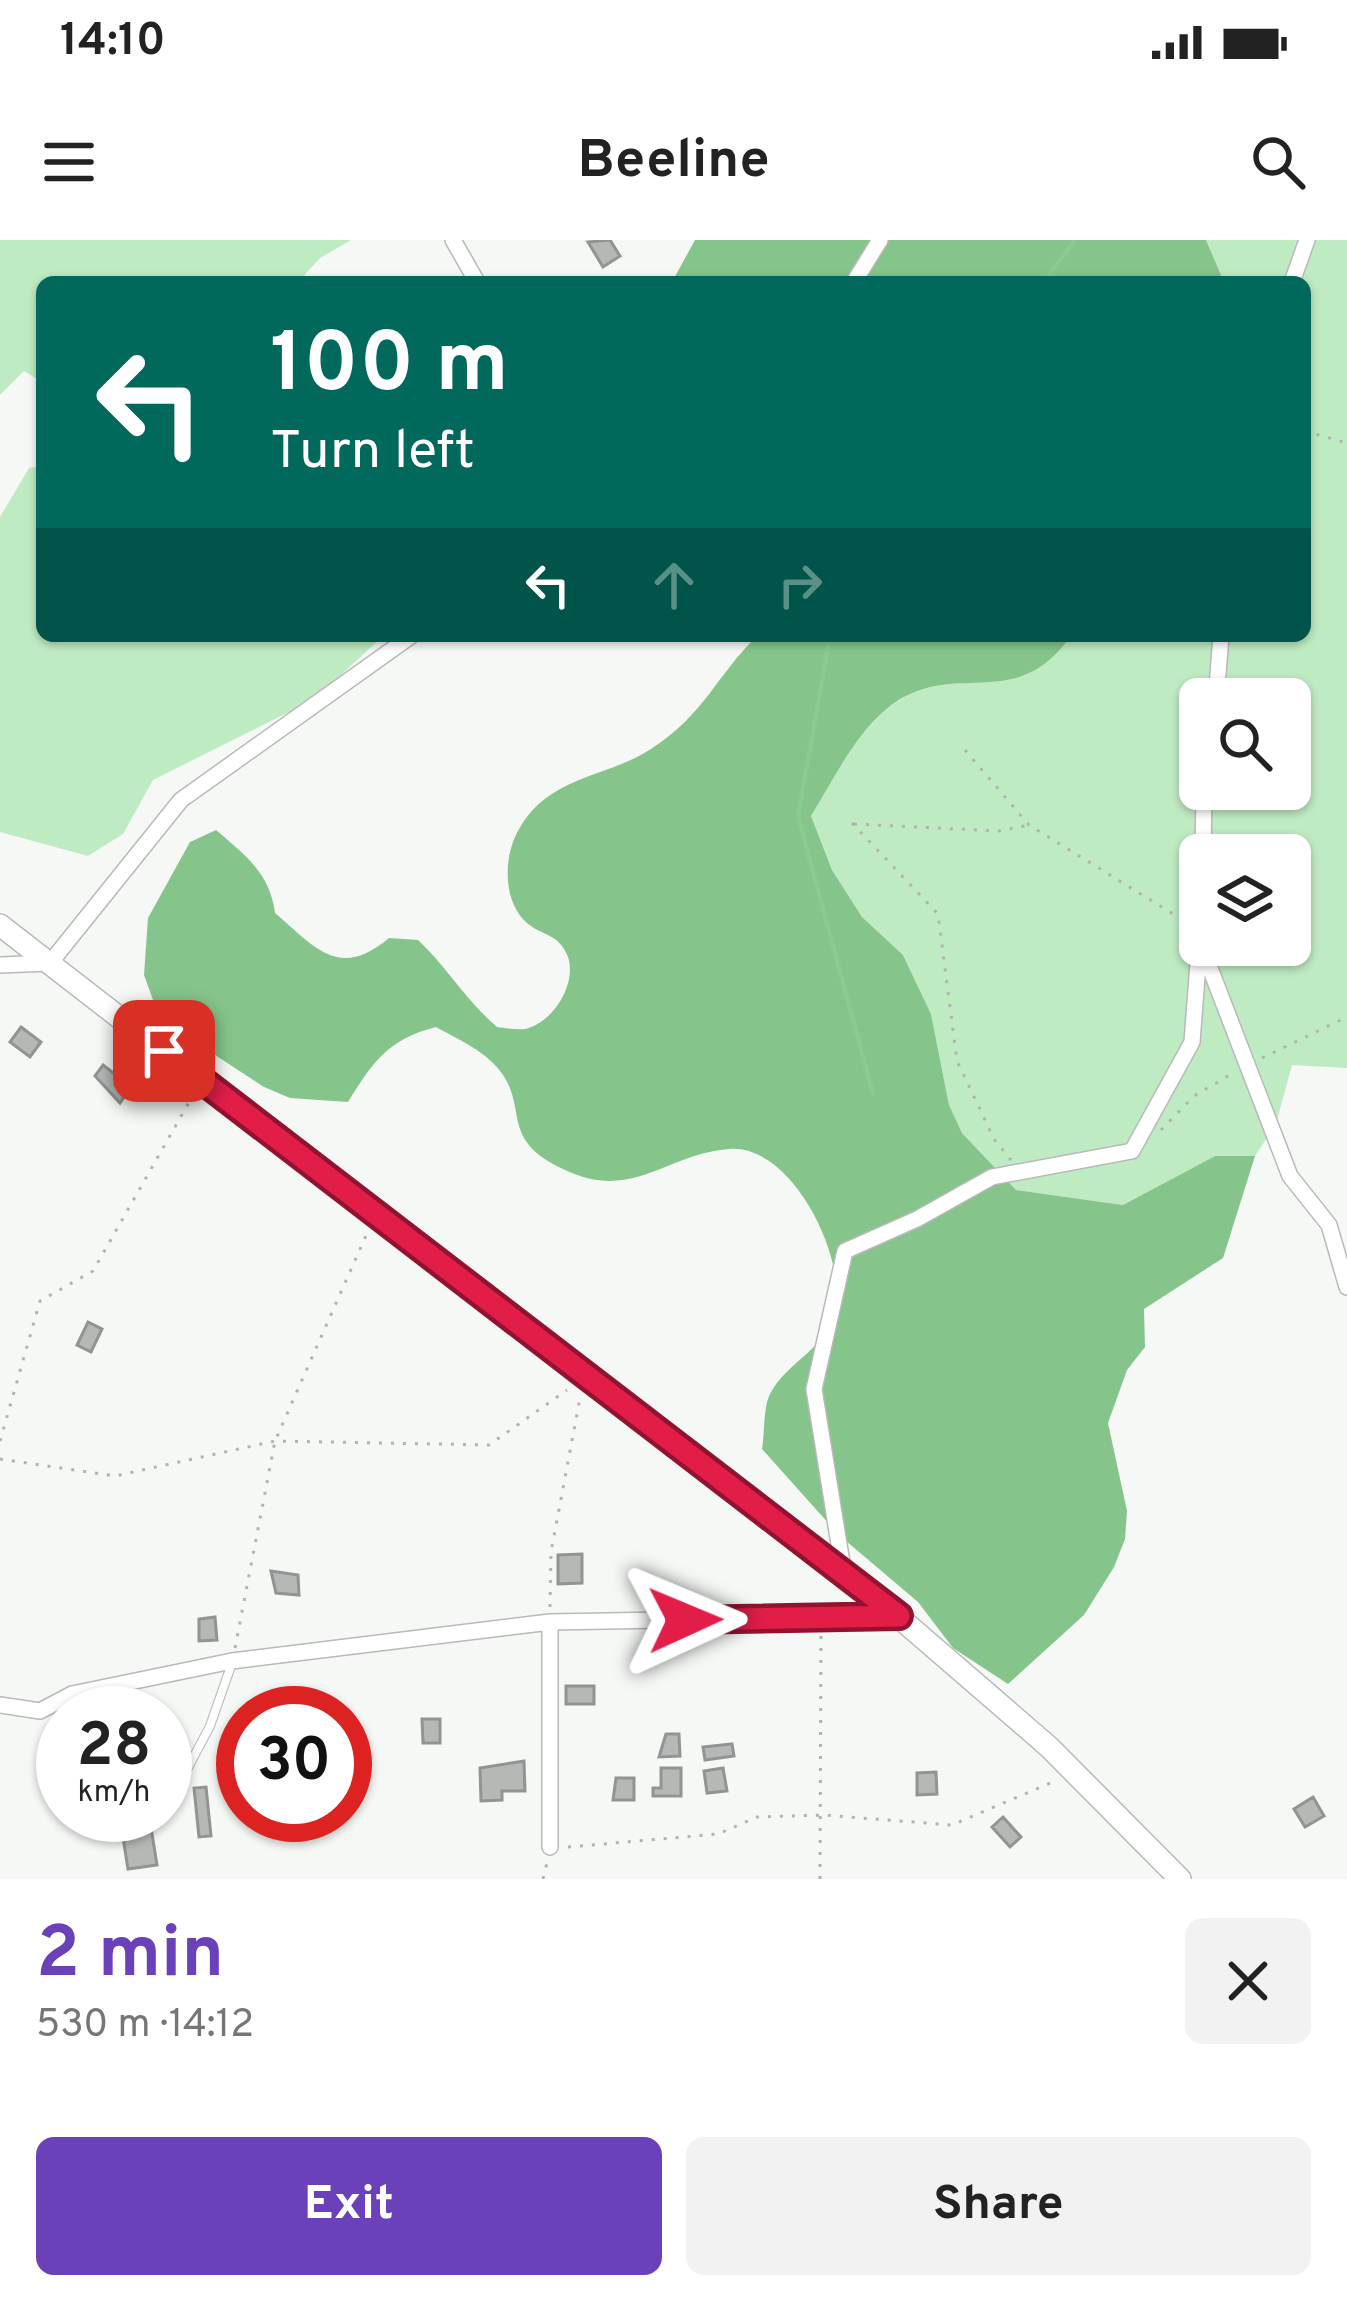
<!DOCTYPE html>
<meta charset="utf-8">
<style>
:root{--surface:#fff;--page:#f2f2f2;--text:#222;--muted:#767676;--accent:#6b41b9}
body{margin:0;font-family:Overpass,sans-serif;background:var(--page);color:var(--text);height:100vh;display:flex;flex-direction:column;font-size:45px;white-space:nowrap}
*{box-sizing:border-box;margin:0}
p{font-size:39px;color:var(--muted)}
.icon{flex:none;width:66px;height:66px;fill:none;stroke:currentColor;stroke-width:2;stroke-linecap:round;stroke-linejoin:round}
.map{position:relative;height:1639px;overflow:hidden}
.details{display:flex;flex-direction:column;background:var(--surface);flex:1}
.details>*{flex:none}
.top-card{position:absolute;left:36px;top:36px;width:1275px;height:366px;border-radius:18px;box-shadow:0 3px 9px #0004;background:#00695c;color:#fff;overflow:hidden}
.buttons{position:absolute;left:1179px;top:438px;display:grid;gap:24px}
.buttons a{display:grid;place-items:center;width:132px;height:132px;border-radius:18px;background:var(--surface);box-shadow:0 3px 9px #0004;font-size:60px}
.speed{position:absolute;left:36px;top:1446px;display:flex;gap:24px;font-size:60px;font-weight:700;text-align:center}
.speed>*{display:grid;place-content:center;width:156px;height:156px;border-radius:50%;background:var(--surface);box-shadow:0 3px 9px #0004;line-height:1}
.speed small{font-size:30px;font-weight:400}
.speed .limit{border:18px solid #d22;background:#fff;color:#111}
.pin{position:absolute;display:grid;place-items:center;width:102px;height:102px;color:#fff;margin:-51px;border-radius:24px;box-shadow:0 6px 18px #0006}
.me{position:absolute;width:132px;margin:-66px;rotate:89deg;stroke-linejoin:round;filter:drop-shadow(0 0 9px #0008)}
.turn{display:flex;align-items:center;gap:42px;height:252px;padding:0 36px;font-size:54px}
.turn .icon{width:156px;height:156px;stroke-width:2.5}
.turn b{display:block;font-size:84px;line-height:102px}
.lanes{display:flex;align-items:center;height:114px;padding:0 36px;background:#0003;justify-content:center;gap:60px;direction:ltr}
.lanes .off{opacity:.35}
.round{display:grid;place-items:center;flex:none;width:126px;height:126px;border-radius:18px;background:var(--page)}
.overview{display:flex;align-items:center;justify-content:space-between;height:204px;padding:0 36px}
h1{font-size:72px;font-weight:700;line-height:90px;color:var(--accent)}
.action{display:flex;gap:24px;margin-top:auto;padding:24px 36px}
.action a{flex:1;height:138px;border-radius:18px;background:var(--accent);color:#fff;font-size:48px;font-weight:700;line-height:138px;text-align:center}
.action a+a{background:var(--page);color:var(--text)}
.status{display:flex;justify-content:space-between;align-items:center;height:84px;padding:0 60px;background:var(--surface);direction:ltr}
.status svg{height:33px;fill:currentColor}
header{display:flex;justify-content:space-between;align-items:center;height:156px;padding:0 36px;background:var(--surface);font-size:54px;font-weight:700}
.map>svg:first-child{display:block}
</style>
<div class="status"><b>14:10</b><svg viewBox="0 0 49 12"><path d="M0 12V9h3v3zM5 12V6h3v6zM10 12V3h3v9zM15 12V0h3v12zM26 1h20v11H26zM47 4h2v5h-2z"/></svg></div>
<header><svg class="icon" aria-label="menu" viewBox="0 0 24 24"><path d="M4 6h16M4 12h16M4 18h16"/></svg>Beeline<svg class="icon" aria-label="search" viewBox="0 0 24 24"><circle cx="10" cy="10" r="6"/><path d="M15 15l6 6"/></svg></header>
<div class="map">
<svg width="1347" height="1639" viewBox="0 0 1347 1639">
<rect width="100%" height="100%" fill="#f5f8f5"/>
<path fill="#bfebc2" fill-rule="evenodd" d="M 0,0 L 351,0 L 320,18 L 298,42 L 42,42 L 42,142 L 24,131 L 0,155 Z
M 1206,0 L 1347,0 L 1347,828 L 1292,825 L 1276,884 L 1255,916 L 1215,916 L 1123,965 L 1016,950 L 962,893 L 949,865 L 931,774 L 903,715 L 862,677 L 832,630 L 811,576 C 836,536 860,483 903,458 C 965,423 1017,471 1071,396 L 1305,396 L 1305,42 L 1224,42 ZM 1200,459 L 1290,459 L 1290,549 L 1200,549 ZM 1200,615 L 1290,615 L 1290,705 L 1200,705 Z
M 42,226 L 42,396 L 383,396 L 315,459 L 153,540 L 123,594 L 88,616 L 0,592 L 0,277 L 29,228 Z"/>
<path fill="#85c58b" d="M 695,0 L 1206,0 L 1224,42 L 672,42 Z
M 757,396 L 1071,396 C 1017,471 965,423 902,458 C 860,483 836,536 811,576 L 832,630 L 862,677 L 903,715 L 931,774 L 949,865 L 962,893 L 1016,950 L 1123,965 L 1215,916 L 1255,916 L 1223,1018 L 1144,1069 L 1145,1107 L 1127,1130 L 1108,1183 L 1127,1271 L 1125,1299 L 1114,1327 L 1084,1375 L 1008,1444 L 953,1408 L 918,1362 L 839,1295 L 762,1209 C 765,1193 763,1168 770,1154 C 787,1121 829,1108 836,1068 C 845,1015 792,904 729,909 C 665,914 632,963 563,929 C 501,900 527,871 503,835 C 488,812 459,800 436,787 C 388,799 373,822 348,862 L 290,858 L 264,847 L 192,800 L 153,760 L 144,735 L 148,678 L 190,602 L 216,590 C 245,615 270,633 275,673 C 316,708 339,740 389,698 L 418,700 C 447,727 466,761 497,787 C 505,788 517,790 525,789 C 553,783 577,744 568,717 C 559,693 542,696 527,683 C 506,665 504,629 512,605 C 538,535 604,540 651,509 C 706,473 715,437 757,396 Z"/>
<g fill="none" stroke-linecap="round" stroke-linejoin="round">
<path stroke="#8acb90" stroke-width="4.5" d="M 1044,42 L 1075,0
M 830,396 L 798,576 L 873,854"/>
</g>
<path fill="#b6b8b6" stroke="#919492" stroke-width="3" d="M 610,0 L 620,16 L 603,27 L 588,2 Z
M 21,787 L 41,802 L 30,817 L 10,802 Z
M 103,825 L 120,838 L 115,845 L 126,854 L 120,863 L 95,836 Z
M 88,1082 L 102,1089 L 91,1112 L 77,1105 Z
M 582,1314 L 582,1343 L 558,1344 L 558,1315 Z
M 271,1331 L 298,1335 L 299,1355 L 276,1353 Z
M 215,1377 L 217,1400 L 199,1401 L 199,1379 Z
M 566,1446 L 594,1446 L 594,1464 L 566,1464 Z
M 422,1479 L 440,1479 L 440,1503 L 423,1503 Z
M 666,1494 L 679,1494 L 680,1516 L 659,1517 Z
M 732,1504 L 734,1516 L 705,1520 L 703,1507 Z
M 524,1521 L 525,1551 L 502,1551 L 502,1560 L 481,1561 L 480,1528 Z
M 661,1528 L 681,1528 L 681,1556 L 653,1556 L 653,1548 L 661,1548 Z
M 723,1528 L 727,1551 L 707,1553 L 704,1531 Z
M 936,1532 L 937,1554 L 917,1555 L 917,1533 Z
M 616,1538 L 634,1538 L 634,1560 L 613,1560 Z
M 206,1547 L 211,1596 L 199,1597 L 194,1548 Z
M 1313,1557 L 1324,1576 L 1305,1587 L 1294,1569 Z
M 149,1575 L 157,1625 L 128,1629 L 120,1579 Z
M 1003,1577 L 1021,1597 L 1010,1607 L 992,1587 Z"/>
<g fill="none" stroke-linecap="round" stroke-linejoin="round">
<g stroke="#b7bab7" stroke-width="10">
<path id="lane" d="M 182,1539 L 210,1486 L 232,1423"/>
</g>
<g stroke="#b7bab7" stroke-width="18">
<path id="street" d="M 453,0 L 477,42
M 854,42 L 880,0
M 1292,42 L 1307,0
M 1216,459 L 1221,396
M 1203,615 L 1204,549
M 1203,710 L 1290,936 L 1329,985 L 1347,1047
M 0,725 L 50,723 L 181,560 L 411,396
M 843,1329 L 814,1149 L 845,1011 L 917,979 L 992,937 L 1132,911 L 1192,802 L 1200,697
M 550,1382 L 550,1607
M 0,1465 L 40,1471 L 72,1454 L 232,1421 L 550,1382 L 899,1376"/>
</g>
<g stroke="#b7bab7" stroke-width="24">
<path id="secondary" d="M 0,685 L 584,1138 L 843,1329 L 1049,1507 L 1180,1639"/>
</g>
<path stroke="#b1b3b1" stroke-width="3" stroke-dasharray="3 9" stroke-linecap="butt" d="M 1305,191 L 1347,203
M 965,510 L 1029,585 L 1178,677 L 1187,688
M 852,583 L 938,674 L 957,821 L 994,899 L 1011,920
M 854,584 L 999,591 L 1029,585
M 1262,818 L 1347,777
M 1161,890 L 1194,856 L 1233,833
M 0,1201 L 40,1061 L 93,1031 L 192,857
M 0,1219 L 115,1236 L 275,1201 L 489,1205 L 567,1150
M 550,1367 L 551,1312 L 580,1158
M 235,1408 L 275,1201 L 368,991
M 568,1607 L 718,1594 L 757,1577 L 823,1575 L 952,1585 L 1055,1541
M 543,1639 L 547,1623
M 820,1639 L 821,1391"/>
<use href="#lane" stroke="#fff" stroke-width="8"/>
<use href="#street" stroke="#fff" stroke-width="15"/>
<use href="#secondary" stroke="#fff" stroke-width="21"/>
</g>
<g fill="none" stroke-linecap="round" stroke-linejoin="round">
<g stroke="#92132f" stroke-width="30">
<path id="route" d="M 164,811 L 899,1376 L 685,1380"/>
</g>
<use href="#route" stroke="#e11d48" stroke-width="21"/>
</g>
</svg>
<div class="buttons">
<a><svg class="icon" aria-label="search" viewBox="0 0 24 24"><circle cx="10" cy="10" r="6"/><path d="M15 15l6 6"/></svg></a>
<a><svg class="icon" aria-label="layers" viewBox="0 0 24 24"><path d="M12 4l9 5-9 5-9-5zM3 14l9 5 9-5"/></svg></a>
</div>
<div class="speed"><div>28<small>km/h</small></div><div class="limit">30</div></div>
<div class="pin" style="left:164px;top:811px;background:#d93025"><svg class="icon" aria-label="arrive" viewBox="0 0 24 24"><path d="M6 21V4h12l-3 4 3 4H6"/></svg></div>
<svg class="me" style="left:685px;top:1380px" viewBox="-20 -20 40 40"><path d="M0-17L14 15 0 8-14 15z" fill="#e11d48" stroke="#fff" stroke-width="4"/></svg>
<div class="top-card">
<div class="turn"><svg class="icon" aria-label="left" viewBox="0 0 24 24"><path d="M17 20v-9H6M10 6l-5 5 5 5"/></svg><div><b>100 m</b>Turn left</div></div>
<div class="lanes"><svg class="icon" aria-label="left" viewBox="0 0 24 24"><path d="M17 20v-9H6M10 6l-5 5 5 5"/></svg><svg class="icon off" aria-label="ahead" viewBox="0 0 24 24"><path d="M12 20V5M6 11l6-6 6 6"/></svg><svg class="icon off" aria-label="right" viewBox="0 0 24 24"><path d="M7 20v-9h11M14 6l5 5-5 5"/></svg></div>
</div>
</div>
<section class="details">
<div class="overview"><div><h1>2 min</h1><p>530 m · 14:12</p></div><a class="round"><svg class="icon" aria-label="close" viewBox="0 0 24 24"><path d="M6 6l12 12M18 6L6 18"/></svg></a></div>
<div class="action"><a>Exit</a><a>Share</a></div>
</section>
